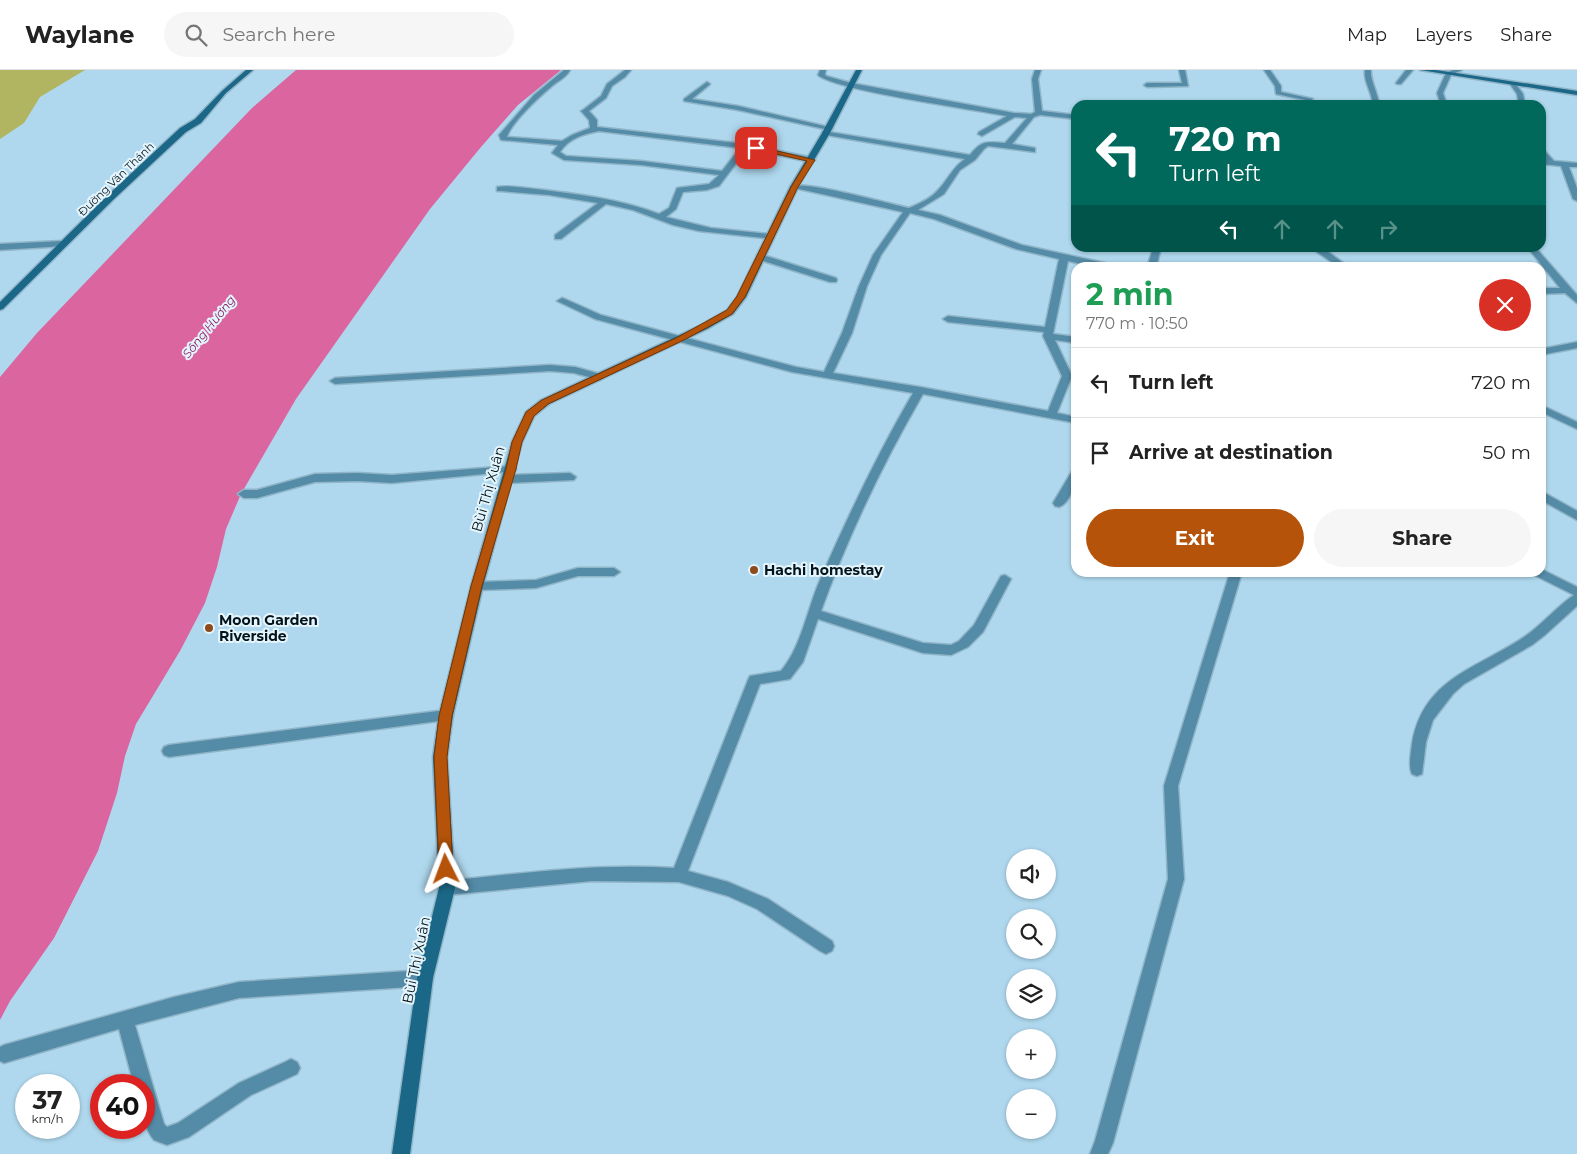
<!DOCTYPE html>
<meta charset="utf-8">
<style>
:root{--surface:#fff;--page:#f6f6f6;--text:#222;--muted:#767676;--line:#e0e0e0;--accent:#b45309}
body{margin:0;font-family:Montserrat,sans-serif;background:var(--page);color:var(--text);height:100vh;display:flex;flex-direction:column;font-size:19px;white-space:nowrap}
*{box-sizing:border-box;margin:0}
p{font-size:16px;color:var(--muted)}
.icon{flex:none;width:28px;height:28px;fill:none;stroke:currentColor;stroke-width:2;stroke-linecap:round;stroke-linejoin:round}
.map{position:relative;flex:1;overflow:hidden}
.side{position:absolute;left:1071px;top:192px;width:475px;height:315px;display:flex;flex-direction:column;background:var(--surface);border-radius:15px;box-shadow:0 1px 4px #0004}
.side>*{flex:none}
.top-card{position:absolute;left:1071px;top:30px;width:475px;height:152px;border-radius:15px;box-shadow:0 1px 4px #0004;background:#00695c;color:#fff;overflow:hidden}
.tools{position:absolute;left:1006px;top:779px;display:grid;gap:10px}
.tools a{display:grid;place-items:center;width:50px;height:50px;border-radius:50%;background:var(--surface);box-shadow:0 1px 4px #0004;font-size:25px}
.speed{position:absolute;left:15px;top:1004px;display:flex;gap:10px;font-size:25px;font-weight:700;text-align:center}
.speed>*{display:grid;place-content:center;width:65px;height:65px;border-radius:50%;background:var(--surface);box-shadow:0 1px 4px #0004;line-height:1}
.speed small{font-size:12px;font-weight:400}
.speed .limit{border:8px solid #d22;background:#fff;color:#111}
.pin{position:absolute;display:grid;place-items:center;width:42px;height:42px;color:#fff;margin:-21px;border-radius:10px;box-shadow:0 2px 8px #0006}
.me{position:absolute;width:55px;margin:-28px;rotate:357deg;stroke-linejoin:round;filter:drop-shadow(0 0 4px #0008)}
.turn{display:flex;align-items:center;gap:18px;height:105px;padding:0 15px;font-size:22px}
.turn .icon{width:65px;height:65px;stroke-width:2.5}
.turn b{display:block;font-size:35px;line-height:42px}
.lanes{display:flex;align-items:center;height:48px;padding:0 15px;background:#0003;justify-content:center;gap:25px;direction:ltr}
.lanes .off{opacity:.35}
.round{display:grid;place-items:center;flex:none;width:52px;height:52px;border-radius:26px;background:var(--page)}
.head{display:flex;align-items:center;justify-content:space-between;height:85px;padding:0 15px}
h1{font-size:30px;font-weight:700;line-height:38px;color:#1e9e55}
.cta{display:flex;gap:10px;margin-top:auto;padding:10px 15px}
.cta a{flex:1;height:58px;border-radius:30px;background:var(--accent);color:#fff;font-size:20px;font-weight:700;line-height:58px;text-align:center}
.cta a+a{background:var(--page);color:var(--text)}
ul{padding:0;list-style:none}
li{display:flex;align-items:center;gap:15px;height:70px;padding:0 15px;border-top:1px solid var(--line)}
li div{flex:1}
li b{display:block;font-size:19px}
li em{font-style:normal}
header{display:flex;align-items:center;gap:30px;box-sizing:border-box;height:70px;padding:0 25px;background:var(--surface);border-bottom:1px solid var(--line)}
header strong{font-size:24px}
nav{display:flex;gap:28px;margin-inline-start:auto;font-size:18px}
.search{width:350px;height:45px;background:var(--page);display:flex;align-items:center;gap:12px;box-sizing:border-box;padding:0 18px;border-radius:28px;color:var(--muted);font-size:19px}
.map>svg:first-child{display:block}
</style>
<header>
<strong>Waylane</strong>
<div class="search"><svg class="icon" aria-label="search" viewBox="0 0 24 24"><circle cx="10" cy="10" r="6"/><path d="M15 15l6 6"/></svg>Search here</div>
<nav><a>Map</a><a>Layers</a><a>Share</a></nav>
</header>
<div class="map">
<svg width="1577" height="1084" viewBox="0 0 1577 1084">
<rect width="100%" height="100%" fill="#afd8ee"/>
<path fill="#b1b562" d="M 0,0 L 85,0 L 40,27 L 24,53 L 0,69 Z"/>
<path fill="#da659f" d="M 296,0 L 561,0 L 518,35 L 481,77 L 430,139 L 296,329 L 241,424 L 226,459 L 217,497 L 205,533 L 180,581 L 136,654 L 125,686 L 117,723 L 98,781 L 54,868 L 10,931 L 0,950 L 0,307 L 37,263 L 252,38 Z"/>
<g fill="none" stroke-linecap="round" stroke-linejoin="round">
<g stroke="#90b5c8" stroke-width="3">
<path id="street" d="M 564,0 L 570,0 C 566,8 559,10 552,16 C 540,26 511,53 507,67 L 562,71 L 572,65 L 590,58 L 589,50 L 581,41 L 583,40 L 601,26 L 607,14 L 625,0 L 631,0 L 625,7 L 612,16 L 606,28 L 589,41 L 597,50 L 597,57 L 745,74 L 814,88 L 815,90 L 811,92 L 747,79 L 719,116 L 707,120 L 683,122 L 676,139 L 666,147 L 711,158 L 770,164 L 774,167 L 773,169 L 699,161 L 673,155 L 633,140 L 606,134 L 561,169 L 555,169 L 555,165 L 598,133 L 549,125 L 500,121 L 497,121 L 497,117 C 509,115 524,118 536,119 C 577,124 620,129 659,144 L 669,138 L 677,118 L 709,114 L 719,105 L 641,95 L 564,90 L 552,83 L 558,75 L 501,70 L 499,65 L 534,25 ZM 599,61 L 740,78 L 722,101 L 641,91 L 566,86 L 560,82 C 569,68 584,64 599,61 Z
M 820,0 L 826,0 L 825,4 L 826,6 L 851,13 L 1014,43 L 1031,44 L 1035,42 L 1032,9 L 1035,0 L 1041,0 L 1038,9 L 1042,41 L 1076,45 L 1076,49 L 1040,45 L 1034,47 L 1012,74 L 1035,78 L 1035,82 L 988,76 L 984,79 L 975,90 L 960,100 L 944,124 L 918,140 L 940,145 L 1022,175 L 1119,196 L 1120,198 L 1100,198 L 1068,191 L 1053,264 L 1076,267 L 1076,273 L 1055,270 L 1072,306 L 1057,343 L 1076,347 L 1076,353 L 923,324 C 883,393 848,466 821,541 L 923,573 L 951,575 L 959,571 L 974,555 L 1001,506 L 1005,505 L 1011,509 L 983,562 L 968,577 L 951,585 L 923,583 L 818,549 L 803,592 L 790,609 L 760,614 L 688,801 L 728,812 L 768,829 L 832,871 L 834,876 L 832,881 L 826,884 L 820,881 L 757,839 L 728,826 L 679,812 L 592,811 L 447,825 L 442,823 L 439,818 L 442,813 L 447,811 C 523,803 598,793 674,798 L 748,610 L 750,606 L 781,601 C 802,576 807,539 820,510 C 848,446 878,383 913,323 L 792,302 L 595,249 L 557,231 L 562,228 L 565,229 L 601,245 L 796,297 L 824,302 L 842,263 L 859,216 L 873,185 L 903,142 L 790,117 C 801,109 890,134 909,138 C 919,134 932,128 939,119 C 949,108 953,97 965,89 L 826,65 L 822,63 L 823,61 L 970,85 C 982,70 986,72 1005,73 L 1027,48 L 1015,47 L 982,66 L 978,64 L 979,62 L 1007,46 C 977,40 833,20 818,5 ZM 910,143 L 934,149 L 1016,179 L 1059,189 L 1045,257 L 948,246 L 943,249 L 948,252 L 1044,262 L 1043,266 L 1062,306 L 1048,341 L 920,317 L 833,303 L 852,263 L 867,216 L 881,185 Z
M 1179,0 L 1185,0 L 1188,16 L 1147,17 L 1144,15 L 1147,13 L 1182,13 Z
M 1264,0 L 1270,0 L 1281,16 L 1281,22 L 1313,29 L 1310,31 L 1276,24 L 1275,16 Z
M 1365,0 L 1371,0 C 1370,11 1378,22 1379,35 L 1373,35 C 1372,22 1363,11 1365,0 Z
M 1406,0 L 1413,0 L 1401,14 L 1397,14 L 1396,13 Z
M 1453,0 L 1462,0 L 1451,5 L 1443,23 L 1447,35 L 1441,35 L 1437,23 L 1446,3 Z
M 707,12 L 710,14 L 709,15 L 692,29 L 738,36 L 833,58 L 829,60 L 738,40 L 684,31 L 684,29 Z
M 1511,13 L 1515,13 L 1523,24 L 1525,35 L 1519,35 L 1517,24 L 1510,14 Z
M 1541,77 L 1554,91 L 1577,93 L 1577,97 L 1569,97 L 1577,118 L 1577,131 L 1573,129 L 1561,96 L 1541,94 L 1541,90 L 1546,90 L 1541,84 Z
M 62,171 L 66,174 L 65,176 L 0,180 L 0,174 Z
M 1153,178 L 1161,178 L 1156,198 L 1147,198 Z
M 1315,178 L 1323,178 L 1350,198 L 1340,198 L 1317,182 Z
M 1528,178 L 1536,178 L 1577,225 L 1577,233 L 1565,223 L 1541,224 L 1541,218 L 1560,218 Z
M 760,184 L 836,208 L 837,210 L 836,212 L 830,212 L 757,189 L 757,185 Z
M 1577,272 L 1577,278 L 1541,285 L 1541,279 Z
M 550,295 L 575,297 L 604,305 L 605,307 L 600,310 L 574,303 L 550,301 L 335,314 L 330,311 L 335,308 Z
M 1541,335 L 1577,352 L 1577,359 L 1541,342 Z
M 511,396 L 516,399 L 515,401 L 392,413 L 357,411 L 315,412 L 257,428 L 244,428 L 238,424 L 244,420 L 257,420 L 315,404 L 357,403 L 392,405 Z
M 1076,400 C 1076,411 1071,433 1059,437 L 1055,436 L 1053,433 L 1072,401 Z
M 570,403 L 576,407 L 574,410 L 508,413 L 502,409 L 508,405 Z
M 1541,421 L 1577,441 L 1577,450 L 1541,430 Z
M 578,498 L 614,498 L 620,502 L 614,506 L 578,506 L 536,518 L 477,520 L 471,516 L 477,512 L 536,510 Z
M 1541,499 L 1577,517 L 1577,536 L 1545,565 L 1532,575 L 1464,614 L 1453,624 L 1433,650 L 1426,672 L 1422,704 L 1417,706 L 1412,704 C 1408,696 1411,683 1412,674 C 1423,608 1477,599 1524,567 C 1542,555 1556,537 1574,525 L 1534,505 L 1532,502 L 1541,502 Z
M 1230,502 L 1242,502 L 1178,716 L 1184,809 L 1113,1073 L 1108,1084 L 1090,1084 L 1095,1071 L 1168,809 L 1164,716 Z
M 446,640 L 451,641 L 453,645 L 451,649 L 446,650 L 169,687 L 164,685 L 162,681 L 164,677 L 169,675 Z
M 425,900 L 431,902 L 433,908 L 431,914 L 425,916 L 239,928 L 135,955 L 164,1054 L 167,1057 L 178,1053 L 239,1013 L 285,992 L 291,989 L 297,992 L 300,998 L 297,1004 L 251,1025 L 189,1067 L 167,1075 L 154,1070 C 141,1055 144,1034 144,1015 L 134,1015 L 119,959 L 4,993 L 0,991 L 0,977 L 4,975 L 174,927 L 239,912 Z"/>
</g>
<g stroke="#90b5c8" stroke-width="3">
<path id="secondary" d="M 246,0 L 253,0 L 226,23 L 201,53 L 186,62 L 114,129 L 3,239 L 0,240 L 0,232 L 108,125 L 180,58 L 195,49 L 222,21 Z
M 856,0 L 862,0 L 830,63 L 798,117 L 746,227 L 733,244 L 707,259 L 549,334 L 534,346 L 522,372 L 483,516 L 453,645 L 447,687 L 455,818 L 433,908 L 410,1084 L 392,1084 L 417,908 L 439,818 L 433,687 L 439,645 L 471,516 L 512,372 L 526,342 L 541,330 L 701,255 L 727,240 L 737,227 L 790,117 L 822,63 Z
M 1420,0 L 1436,0 L 1577,21 L 1577,25 Z"/>
</g>
<use href="#street" fill="#548ba7" fill-rule="evenodd"/>
<use href="#secondary" fill="#1b6787" fill-rule="evenodd"/>
</g>
<path fill="#b45309" stroke="#753606" d="M 756,76 L 815,90 L 798,117 L 745,227 L 732,244 L 684,270 L 548,334 L 534,346 L 522,372 L 516,399 L 482,516 L 452,646 L 447,687 L 453,799 L 451,804 L 446,805 L 441,804 L 439,799 L 434,687 L 439,646 L 471,516 L 506,399 L 512,372 L 526,342 L 542,330 L 678,267 L 727,240 L 737,226 L 791,117 L 807,91 L 754,79 L 753,78 Z"/>
<g fill="#8d4a1c" stroke="#e4f5fd" stroke-width="2">
<circle cx="754" cy="500" r="5"/>
<circle cx="209" cy="558" r="5"/>
</g>
<g text-anchor="middle" stroke-width="4" stroke-linejoin="round" paint-order="stroke">
<g font-size="11" fill="#05141b" stroke="#e4f5fd">
<text transform="translate(116 109) rotate(-44)" y="4">Đường Văn Thánh</text>
</g>
<g font-size="12" font-style="italic" fill="#8f2560" stroke="#e4f5fd">
<text transform="translate(209 257) rotate(-51)" y="4">Sông Hương</text>
</g>
<g font-size="14" fill="#05141b" stroke="#e4f5fd">
<text transform="translate(488 419) rotate(-74)" y="5">Bùi Thị Xuân</text>
<text transform="translate(416 890) rotate(-78)" y="5">Bùi Thị Xuân</text>
</g>
<g font-size="14" font-weight="bold" fill="#05141b" stroke="#e4f5fd" text-anchor="start">
<text x="764" y="505">Hachi homestay</text>
<text x="219" y="555">Moon Garden<tspan x="219" dy="16">Riverside</tspan></text>
</g>
</g>
</svg>
<div class="tools">
<a><svg class="icon" aria-label="sound" viewBox="0 0 24 24"><path d="M4 9h4l5-4v14l-5-4H4zM17 9q2 3 0 6"/></svg></a>
<a><svg class="icon" aria-label="search" viewBox="0 0 24 24"><circle cx="10" cy="10" r="6"/><path d="M15 15l6 6"/></svg></a>
<a><svg class="icon" aria-label="layers" viewBox="0 0 24 24"><path d="M12 4l9 5-9 5-9-5zM3 14l9 5 9-5"/></svg></a>
<a>+</a>
<a>−</a>
</div>
<div class="speed"><div>37<small>km/h</small></div><div class="limit">40</div></div>
<div class="pin" style="left:756px;top:78px;background:#d93025"><svg class="icon" aria-label="arrive" viewBox="0 0 24 24"><path d="M6 21V4h12l-3 4 3 4H6"/></svg></div>
<svg class="me" style="left:446px;top:799px" viewBox="-20 -20 40 40"><path d="M0-17L14 15 0 8-14 15z" fill="#b45309" stroke="#fff" stroke-width="4"/></svg>
<div class="top-card">
<div class="turn"><svg class="icon" aria-label="left" viewBox="0 0 24 24"><path d="M17 20v-9H6M10 6l-5 5 5 5"/></svg><div><b>720 m</b>Turn left</div></div>
<div class="lanes"><svg class="icon" aria-label="left" viewBox="0 0 24 24"><path d="M17 20v-9H6M10 6l-5 5 5 5"/></svg><svg class="icon off" aria-label="ahead" viewBox="0 0 24 24"><path d="M12 20V5M6 11l6-6 6 6"/></svg><svg class="icon off" aria-label="ahead" viewBox="0 0 24 24"><path d="M12 20V5M6 11l6-6 6 6"/></svg><svg class="icon off" aria-label="right" viewBox="0 0 24 24"><path d="M7 20v-9h11M14 6l5 5-5 5"/></svg></div>
</div>
<section class="side">
<div class="head"><div><h1>2 min</h1><p>770 m · 10:50</p></div><a class="round" style="background:#d93025;color:#fff"><svg class="icon" aria-label="close" viewBox="0 0 24 24"><path d="M6 6l12 12M18 6L6 18"/></svg></a></div>
<ul>
<li><svg class="icon" aria-label="left" viewBox="0 0 24 24"><path d="M17 20v-9H6M10 6l-5 5 5 5"/></svg><div><b>Turn left</b></div><em>720 m</em></li>
<li><svg class="icon" aria-label="arrive" viewBox="0 0 24 24"><path d="M6 21V4h12l-3 4 3 4H6"/></svg><div><b>Arrive at destination</b></div><em>50 m</em></li>
</ul>
<div class="cta"><a>Exit</a><a>Share</a></div>
</section>
</div>
